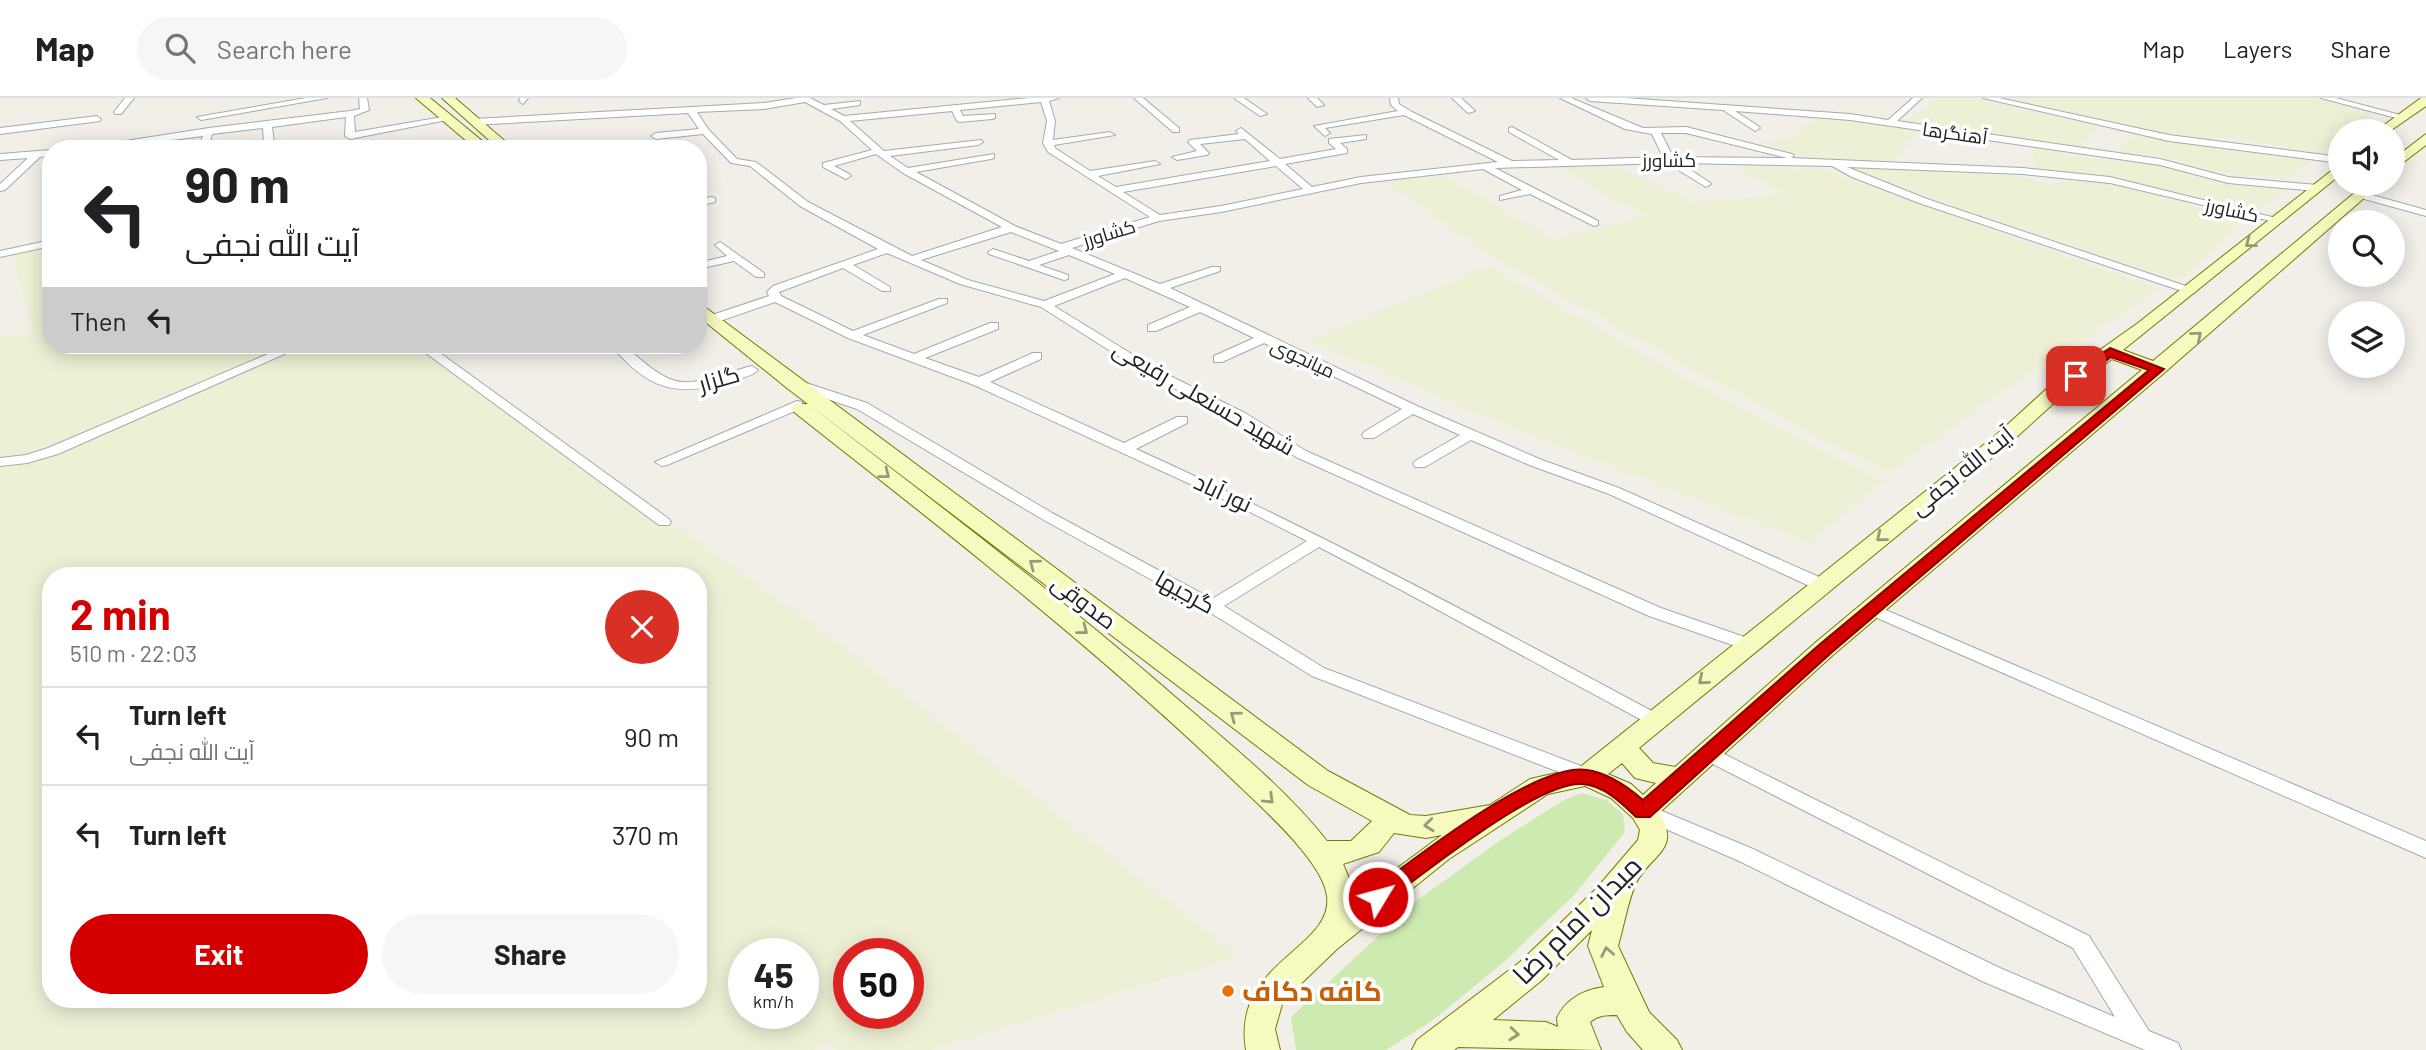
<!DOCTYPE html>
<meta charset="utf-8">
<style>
:root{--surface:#fff;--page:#f6f6f6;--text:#202124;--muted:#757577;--line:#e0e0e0;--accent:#d40000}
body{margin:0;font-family:Barlow,Cairo,sans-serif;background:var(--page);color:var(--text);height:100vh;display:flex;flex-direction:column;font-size:26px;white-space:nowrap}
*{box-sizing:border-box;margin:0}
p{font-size:23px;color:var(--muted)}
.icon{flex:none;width:38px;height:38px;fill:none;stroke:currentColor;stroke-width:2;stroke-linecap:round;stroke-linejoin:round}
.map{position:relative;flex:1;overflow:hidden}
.drawer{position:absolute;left:42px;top:469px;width:665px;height:441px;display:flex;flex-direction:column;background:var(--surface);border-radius:28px;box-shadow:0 4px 18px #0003}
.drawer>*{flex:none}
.top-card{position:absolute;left:42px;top:42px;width:665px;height:214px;border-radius:28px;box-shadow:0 4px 18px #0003;background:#fff;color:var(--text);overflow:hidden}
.controls{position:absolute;left:2328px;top:21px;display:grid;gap:14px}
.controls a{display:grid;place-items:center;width:77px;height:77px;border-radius:50%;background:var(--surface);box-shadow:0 4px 18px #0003;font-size:35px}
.speed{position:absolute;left:728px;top:840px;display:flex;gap:14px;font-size:35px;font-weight:700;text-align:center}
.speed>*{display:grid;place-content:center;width:91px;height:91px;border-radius:50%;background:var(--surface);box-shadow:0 4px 18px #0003;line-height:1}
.speed small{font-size:18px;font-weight:400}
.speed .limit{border:10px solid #d22;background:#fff;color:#111}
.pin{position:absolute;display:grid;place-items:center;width:60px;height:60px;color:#fff;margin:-30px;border-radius:14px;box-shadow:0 4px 10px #0006}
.me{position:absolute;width:77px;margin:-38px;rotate:53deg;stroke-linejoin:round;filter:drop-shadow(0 0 5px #0008)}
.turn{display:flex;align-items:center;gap:24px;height:147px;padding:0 28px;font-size:32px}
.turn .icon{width:91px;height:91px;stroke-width:2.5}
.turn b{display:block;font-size:49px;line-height:60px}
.then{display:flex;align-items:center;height:66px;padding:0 28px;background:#0003;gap:14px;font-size:26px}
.round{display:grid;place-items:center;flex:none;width:74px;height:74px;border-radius:37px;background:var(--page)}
.head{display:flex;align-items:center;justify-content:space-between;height:119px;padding:0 28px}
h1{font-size:42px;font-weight:700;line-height:52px;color:var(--accent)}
.button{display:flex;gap:14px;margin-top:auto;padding:14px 28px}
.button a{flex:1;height:80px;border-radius:42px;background:var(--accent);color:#fff;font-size:28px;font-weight:700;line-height:80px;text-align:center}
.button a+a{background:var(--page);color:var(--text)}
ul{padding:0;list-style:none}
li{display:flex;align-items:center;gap:21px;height:98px;padding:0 28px;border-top:2px solid var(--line)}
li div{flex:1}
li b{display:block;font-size:26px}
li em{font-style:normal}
header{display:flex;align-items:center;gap:42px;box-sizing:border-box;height:98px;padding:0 35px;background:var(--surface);border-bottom:2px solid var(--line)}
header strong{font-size:33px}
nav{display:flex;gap:38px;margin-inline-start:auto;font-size:24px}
.search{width:490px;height:63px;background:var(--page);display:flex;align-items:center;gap:18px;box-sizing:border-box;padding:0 24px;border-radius:38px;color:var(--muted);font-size:26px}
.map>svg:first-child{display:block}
</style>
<header>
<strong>Map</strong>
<div class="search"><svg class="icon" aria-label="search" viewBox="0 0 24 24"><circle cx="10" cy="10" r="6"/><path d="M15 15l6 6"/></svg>Search here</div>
<nav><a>Map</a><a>Layers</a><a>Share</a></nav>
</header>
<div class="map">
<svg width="2426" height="952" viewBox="0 0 2426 952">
<rect width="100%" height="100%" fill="#f2efe9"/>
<path fill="#eef0d5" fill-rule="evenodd" d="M 1936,0 L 1972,0 L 2099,28 L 2082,49 L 1933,29 L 1904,22 L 1922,14 Z
M 2004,0 L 2312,0 L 2372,14 L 2353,33 L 2340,33 L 2340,46 L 2329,57 L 2235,40 L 2208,41 L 2169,37 Z
M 1820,19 L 1862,23 L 1919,33 L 1894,63 L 1808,60 L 1762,44 L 1786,41 Z
M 2135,34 L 2314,61 L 2282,81 L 2211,73 L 2156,57 L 2119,53 Z
M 2031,49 L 2082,59 L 2160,68 L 2228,87 L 2286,91 L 2256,113 L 2117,79 L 2036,71 Z
M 1556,68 L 1616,68 L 1695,104 L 1785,96 L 1736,68 L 1825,72 L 2159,191 L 1982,307 L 1889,376 L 1693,272 L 1490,157 L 1386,84 L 1445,78 L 1553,141 L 1645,118 Z
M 1852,70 L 2018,78 L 2051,87 L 2068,82 L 2110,86 L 2245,121 L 2179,183 L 1953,108 Z
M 51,149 L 51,247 L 433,247 L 511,308 L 839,545 L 1239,858 L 931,952 L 837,952 L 827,945 L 813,952 L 0,952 L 0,240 L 33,234 L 12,156 ZM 51,478 L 698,478 L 698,901 L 51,901 ZM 744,856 L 803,856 L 803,915 L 744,915 ZM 849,856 L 908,856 L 908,915 L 849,915 Z
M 1489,168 L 1721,300 L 1884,383 L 1809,445 L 1505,327 L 1309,242 Z"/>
<path fill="#cdebb0" d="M 1582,695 L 1606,702 L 1623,716 L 1625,734 L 1574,797 L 1505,863 L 1432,923 L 1386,952 L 1296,952 L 1291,919 L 1415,804 L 1502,741 L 1564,702 Z"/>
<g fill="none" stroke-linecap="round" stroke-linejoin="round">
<g stroke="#a9a9a9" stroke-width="2">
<path id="minor" d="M 125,0 L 134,0 L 121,16 L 115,16 L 114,14 Z
M 306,0 L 327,0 L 201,22 L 197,19 Z
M 359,0 L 367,0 L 369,12 L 354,18 L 355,34 L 448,18 L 452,21 L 350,41 L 345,38 L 346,19 L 272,29 L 274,45 L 270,51 L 260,51 L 264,45 L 263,30 L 212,36 L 208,51 L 198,51 L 203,38 L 103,51 L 74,51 L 209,30 L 350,13 L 360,11 Z
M 520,0 L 528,0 L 523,6 L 519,3 Z
M 796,0 L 810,0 L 824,7 L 860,3 L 860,7 L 831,11 L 844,18 L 1029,0 L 1059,0 L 1049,3 L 1055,23 L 1053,42 L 1110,34 L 1115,37 L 1054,47 L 1055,50 L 1090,73 L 1155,63 L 1160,66 L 1098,78 L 1116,89 L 1270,63 L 1245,41 L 1200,46 L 1209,55 L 1207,57 L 1177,62 L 1172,59 L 1197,53 L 1188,44 L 1190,42 L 1239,36 L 1236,33 L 1241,30 L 1280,61 L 1336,51 L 1329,45 L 1329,41 L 1366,37 L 1366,41 L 1340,45 L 1347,51 L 1347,55 L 1285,66 L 1312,89 L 1361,79 L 1498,64 L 1404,17 L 1325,30 L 1330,35 L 1325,38 L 1314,28 L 1398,13 L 1391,7 L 1390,0 L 1398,0 L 1399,6 L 1412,14 L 1512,63 L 1559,62 L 1509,34 L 1509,30 L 1512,29 L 1572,62 L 1663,59 L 1652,36 L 1625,31 L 1560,0 L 1571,0 L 1643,30 L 1686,29 L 1792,56 L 1794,58 L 1791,60 L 2023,70 L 2110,79 L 2284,122 L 2279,125 L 2110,85 L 2023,76 L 1847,69 L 1927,101 L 2195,191 L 2197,193 L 2191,196 L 1919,105 L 1852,79 L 1832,68 L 1680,65 L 1709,84 L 1711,86 L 1706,89 L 1667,65 L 1495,70 L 1598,123 L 1598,127 L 1594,128 L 1530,96 L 1500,102 L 1500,98 L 1522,92 L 1483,71 L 1361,85 L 1221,114 L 1159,123 L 1072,150 L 1160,186 L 1212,169 L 1220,169 L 1220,173 L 1170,190 L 1417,308 L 1542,362 L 1619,390 L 1828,483 L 1830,487 L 1828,491 L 1816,491 L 1609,396 L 1532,368 L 1471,342 L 1425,369 L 1415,369 L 1413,366 L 1415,363 L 1460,337 L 1413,316 L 1374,340 L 1364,340 L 1362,337 L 1364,334 L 1402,311 L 1264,245 L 1222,264 L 1214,264 L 1214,258 L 1254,240 L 1200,214 L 1156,233 L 1148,233 L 1148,227 L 1190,209 L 1125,180 L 1054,208 L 1156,271 L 1245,315 L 1306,353 L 1661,510 L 1753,542 L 1755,546 L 1753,550 L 1747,552 L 1649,518 L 1296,359 L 1235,321 L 1148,277 L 1041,209 L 960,186 L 887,155 L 853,167 L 890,189 L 890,193 L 882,193 L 843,170 L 779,194 L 781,198 L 853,233 L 939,201 L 947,201 L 947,205 L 863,237 L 914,256 L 990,225 L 998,225 L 998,231 L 925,260 L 979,279 L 1033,255 L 1041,255 L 1041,261 L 990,284 L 1124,345 L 1177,319 L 1187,319 L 1187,325 L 1136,351 C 1315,432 1488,525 1661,618 L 1664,622 L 1661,626 L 1649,626 L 1403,493 L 1319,449 L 1224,508 L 1324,570 L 1594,673 L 1596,678 L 1594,683 L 1587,685 L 1312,578 L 1206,512 L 1042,421 L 857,311 L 795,290 L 794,287 L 800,283 L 867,305 L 1052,415 L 1212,501 L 1307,443 L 1238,408 L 974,287 L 848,240 L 775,204 L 717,224 L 709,224 L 709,218 L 769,198 L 767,194 L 773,188 L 878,151 L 800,108 L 750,68 L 731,65 L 703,36 L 656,41 L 651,38 L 656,35 L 699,31 L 688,15 L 474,27 L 470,24 L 474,21 L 764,5 ZM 805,4 L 840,23 L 872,52 L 823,65 L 823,69 L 846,81 L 851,78 L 849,76 L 834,68 L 876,56 L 903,75 L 1002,129 L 912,158 L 808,104 L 756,64 L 737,61 L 708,31 L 697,14 L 764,11 ZM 1041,4 L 1047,23 L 1043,45 L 1048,54 L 1150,119 L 1061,146 L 1015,128 L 916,74 L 991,61 L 994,60 L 994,56 L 908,70 L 890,58 L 978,47 L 983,44 L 981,42 L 884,53 L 850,23 L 952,13 L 957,23 L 960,24 L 992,21 L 995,20 L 995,16 L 963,18 L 960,12 ZM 1661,35 L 1686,35 L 1787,60 L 1673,59 ZM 1276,68 L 1303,91 L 1221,108 L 1160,117 L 1123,94 ZM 1011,134 L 1059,153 L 1029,163 L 993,151 L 988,154 L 989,156 L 1064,182 L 1068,181 L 1068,177 L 1039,167 L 1069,157 L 1115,176 L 1044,203 L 968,182 L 921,162 Z
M 1134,0 L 1143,0 L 1179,30 L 1179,34 L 1173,34 Z
M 1234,0 L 1244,0 L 1267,16 L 1260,18 Z
M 1308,0 L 1317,0 L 1324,7 L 1317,9 Z
M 1452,0 L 1461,0 L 1475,13 L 1468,15 Z
M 1586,0 L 1625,0 L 1850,16 L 1888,22 L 1913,0 L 1922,0 L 1897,23 L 2160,61 L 2228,79 L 2317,87 L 2322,90 L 2317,93 L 2228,85 L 2160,67 L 1850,22 L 1735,13 L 1758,28 L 1760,30 L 1755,33 L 1723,12 L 1590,3 Z
M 1983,0 L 1999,0 L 2169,37 L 2340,59 L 2340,65 L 2169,43 Z
M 2321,0 L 2336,0 L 2404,18 L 2400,21 Z
M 97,18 L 101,21 L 100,23 L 0,36 L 0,30 Z
M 587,46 L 590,47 L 590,51 L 576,51 Z
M 51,52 L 51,58 L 40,59 L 5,92 L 0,93 L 0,86 L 28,60 L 0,62 L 0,56 Z
M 2361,94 L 2426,112 L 2426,118 L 2357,99 L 2356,97 Z
M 711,99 L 715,100 L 715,104 L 698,108 L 698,102 Z
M 51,142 L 51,148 L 0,159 L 0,153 Z
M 720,144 L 764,175 L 764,179 L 756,179 L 734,163 L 698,171 L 698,165 L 727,158 L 715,147 Z
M 289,247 L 305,247 L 58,356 L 27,365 L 0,368 L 0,360 L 26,357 L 48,350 Z
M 415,247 L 429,247 L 669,421 L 671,424 L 669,427 L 659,427 Z
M 611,247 L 624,247 C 682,300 683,286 752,268 L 758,272 C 751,279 738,281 728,284 C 674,300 647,290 611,247 Z
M 797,303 L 802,304 L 802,310 L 667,367 L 662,368 L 655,364 Z
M 1874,507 L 2426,743 L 2426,760 L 1868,516 L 1866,512 L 1868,508 Z
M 1708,648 L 2089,838 L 2149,933 L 2178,945 L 2181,952 L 2145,952 L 1984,884 L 1739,763 L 1636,718 L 1633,713 L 1636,708 L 1643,706 L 1650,708 L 1753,751 L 2000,870 L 2115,919 L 2073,850 L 1701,660 L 1699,655 L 1701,650 Z"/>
</g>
<g stroke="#707d05" stroke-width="2">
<path id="secondary" d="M 416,0 L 430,0 L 492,51 L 476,51 Z
M 442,0 L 455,0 L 514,51 L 499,51 Z
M 2421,0 L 2426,0 L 2426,8 L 2390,33 L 2376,33 Z
M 2426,36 L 2426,47 L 2392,73 L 2392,62 Z
M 2340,66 L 2340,77 L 2123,252 L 2153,263 L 2365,86 L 2380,86 L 2164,275 L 1833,557 L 1659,715 C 1682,752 1651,756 1636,785 C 1628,802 1624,828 1618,848 L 1649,914 L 1677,942 L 1682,952 L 1643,952 L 1627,934 L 1617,917 C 1606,917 1599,917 1590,924 L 1601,952 L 1458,949 L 1454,952 L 1412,952 L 1417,942 L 1520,864 L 1596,791 L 1638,742 L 1640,732 L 1633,720 L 1611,700 L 1585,688 L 1548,696 L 1449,761 L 1337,851 L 1283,903 L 1275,931 L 1280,952 L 1246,952 C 1231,864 1334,851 1327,798 C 1323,763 1258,706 1232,681 C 1094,549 944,432 794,314 L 791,310 L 794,306 L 808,306 C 934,404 1061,499 1181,604 C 1231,647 1286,691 1327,743 L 1351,743 L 1372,723 L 1308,687 L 787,290 L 698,218 L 698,204 L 1328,673 L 1410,717 L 1426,718 L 1490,707 L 1530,681 L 1579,670 L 1996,337 L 2052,286 L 2138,225 ZM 2112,261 L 2142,272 L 1815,545 L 1675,669 L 1653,665 L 1639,650 L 2010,345 L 2066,294 ZM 1622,665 L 1635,680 L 1656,685 L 1643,697 L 1631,686 L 1608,676 ZM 1394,735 L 1426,740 L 1442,737 L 1357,800 L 1343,766 L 1379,754 ZM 1592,832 L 1588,848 L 1604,889 C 1583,892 1566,901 1557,920 L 1558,929 L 1546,924 L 1493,922 L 1542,882 Z"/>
</g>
<use href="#minor" fill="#fff" fill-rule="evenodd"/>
<use href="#secondary" fill="#f7fabf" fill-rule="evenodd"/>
</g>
<defs><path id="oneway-chevron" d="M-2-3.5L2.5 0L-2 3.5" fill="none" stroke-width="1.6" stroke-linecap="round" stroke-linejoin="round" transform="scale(1.75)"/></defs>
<g stroke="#979978">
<use href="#oneway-chevron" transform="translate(2250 145) rotate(142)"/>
<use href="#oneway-chevron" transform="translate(2197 238) rotate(-40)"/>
<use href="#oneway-chevron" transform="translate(885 376) rotate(38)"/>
<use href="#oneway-chevron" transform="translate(1881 439) rotate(141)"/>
<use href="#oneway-chevron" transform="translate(1034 466) rotate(-143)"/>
<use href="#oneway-chevron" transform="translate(1083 532) rotate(38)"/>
<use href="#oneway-chevron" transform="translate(1703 582) rotate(140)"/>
<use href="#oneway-chevron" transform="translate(1235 618) rotate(-143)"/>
<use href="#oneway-chevron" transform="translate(1269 701) rotate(44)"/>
<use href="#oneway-chevron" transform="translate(1429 727) rotate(174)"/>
<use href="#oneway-chevron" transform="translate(1607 854) rotate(-101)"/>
<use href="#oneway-chevron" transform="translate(1514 936) rotate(6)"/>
</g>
<path fill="#d40000" stroke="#8a0000" stroke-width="2" d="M 2110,250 L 2164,271 L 1831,555 L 1650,719 L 1636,719 C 1622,705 1603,687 1582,686 C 1538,683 1423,776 1385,804 L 1378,807 L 1371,804 L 1368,799 L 1371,793 C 1414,761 1536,664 1587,672 C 1608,675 1628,689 1643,702 L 1819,547 L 2149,272 L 2111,259 L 2081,281 L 2072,281 L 2072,275 Z"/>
<circle fill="#e8710a" stroke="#fff" stroke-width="2.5" cx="1228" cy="893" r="7"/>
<g text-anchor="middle" stroke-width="7" stroke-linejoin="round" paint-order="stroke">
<g font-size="19" fill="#222" stroke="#fff">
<text transform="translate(1955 35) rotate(8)" y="7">آهنگرها</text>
<text x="1669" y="69">کشاورز</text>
<text transform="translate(2232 112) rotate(12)" y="7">کشاورز</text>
<text transform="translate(1109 135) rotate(-17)" y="7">کشاورز</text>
<text transform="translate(1303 260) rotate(25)" y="7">میانجوی</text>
</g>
<g font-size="23" fill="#222" stroke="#fff">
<text transform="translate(719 281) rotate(-16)" y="8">گلزار</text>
<text transform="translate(1204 300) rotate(30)" y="8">شهید حسنعلی رفیعی</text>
<text transform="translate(1962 373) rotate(-39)" y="8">آیت الله نجفی</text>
<text transform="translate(1223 395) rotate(25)" y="8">نور آباد</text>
<text transform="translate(1185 494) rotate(29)" y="8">گرجیها</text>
<text transform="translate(1084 504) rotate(37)" y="8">صدوقی</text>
</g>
<g font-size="28" fill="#222" stroke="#fff">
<text transform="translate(1577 822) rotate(-45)" y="10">میدان امام رضا</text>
</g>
<g font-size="28" font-weight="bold" fill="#c56008" stroke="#fff" text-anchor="start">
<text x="1242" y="903">کافه دکاف</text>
</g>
</g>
</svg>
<div class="controls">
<a><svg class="icon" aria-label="sound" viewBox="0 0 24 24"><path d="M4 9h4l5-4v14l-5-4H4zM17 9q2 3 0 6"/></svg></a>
<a><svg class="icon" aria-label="search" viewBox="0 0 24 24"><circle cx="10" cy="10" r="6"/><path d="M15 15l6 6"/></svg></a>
<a><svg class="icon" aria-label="layers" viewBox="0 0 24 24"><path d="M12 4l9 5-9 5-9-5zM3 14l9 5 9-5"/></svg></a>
</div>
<div class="speed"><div>45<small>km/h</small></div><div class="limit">50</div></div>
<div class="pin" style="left:2076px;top:278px;background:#d93025"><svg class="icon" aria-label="arrive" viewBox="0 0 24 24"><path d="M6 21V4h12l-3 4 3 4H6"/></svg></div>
<svg class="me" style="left:1378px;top:799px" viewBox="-20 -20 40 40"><circle r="17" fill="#d40000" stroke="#fff" stroke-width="3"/><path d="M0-11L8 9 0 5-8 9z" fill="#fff"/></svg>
<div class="top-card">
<div class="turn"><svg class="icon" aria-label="left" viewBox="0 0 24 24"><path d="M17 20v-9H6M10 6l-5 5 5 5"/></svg><div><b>90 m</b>آیت الله نجفی</div></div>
<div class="then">Then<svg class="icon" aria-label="left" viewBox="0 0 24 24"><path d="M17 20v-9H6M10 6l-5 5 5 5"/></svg></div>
</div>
<section class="drawer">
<div class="head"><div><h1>2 min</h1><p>510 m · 22:03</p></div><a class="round" style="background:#d93025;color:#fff"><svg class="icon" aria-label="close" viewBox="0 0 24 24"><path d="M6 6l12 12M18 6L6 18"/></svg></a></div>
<ul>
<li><svg class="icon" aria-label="left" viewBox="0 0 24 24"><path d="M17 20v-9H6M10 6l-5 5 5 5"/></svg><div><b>Turn left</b><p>آیت الله نجفی</p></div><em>90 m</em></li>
<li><svg class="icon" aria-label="left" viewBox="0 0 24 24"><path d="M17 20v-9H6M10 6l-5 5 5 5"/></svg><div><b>Turn left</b></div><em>370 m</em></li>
</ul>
<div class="button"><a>Exit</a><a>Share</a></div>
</section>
</div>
